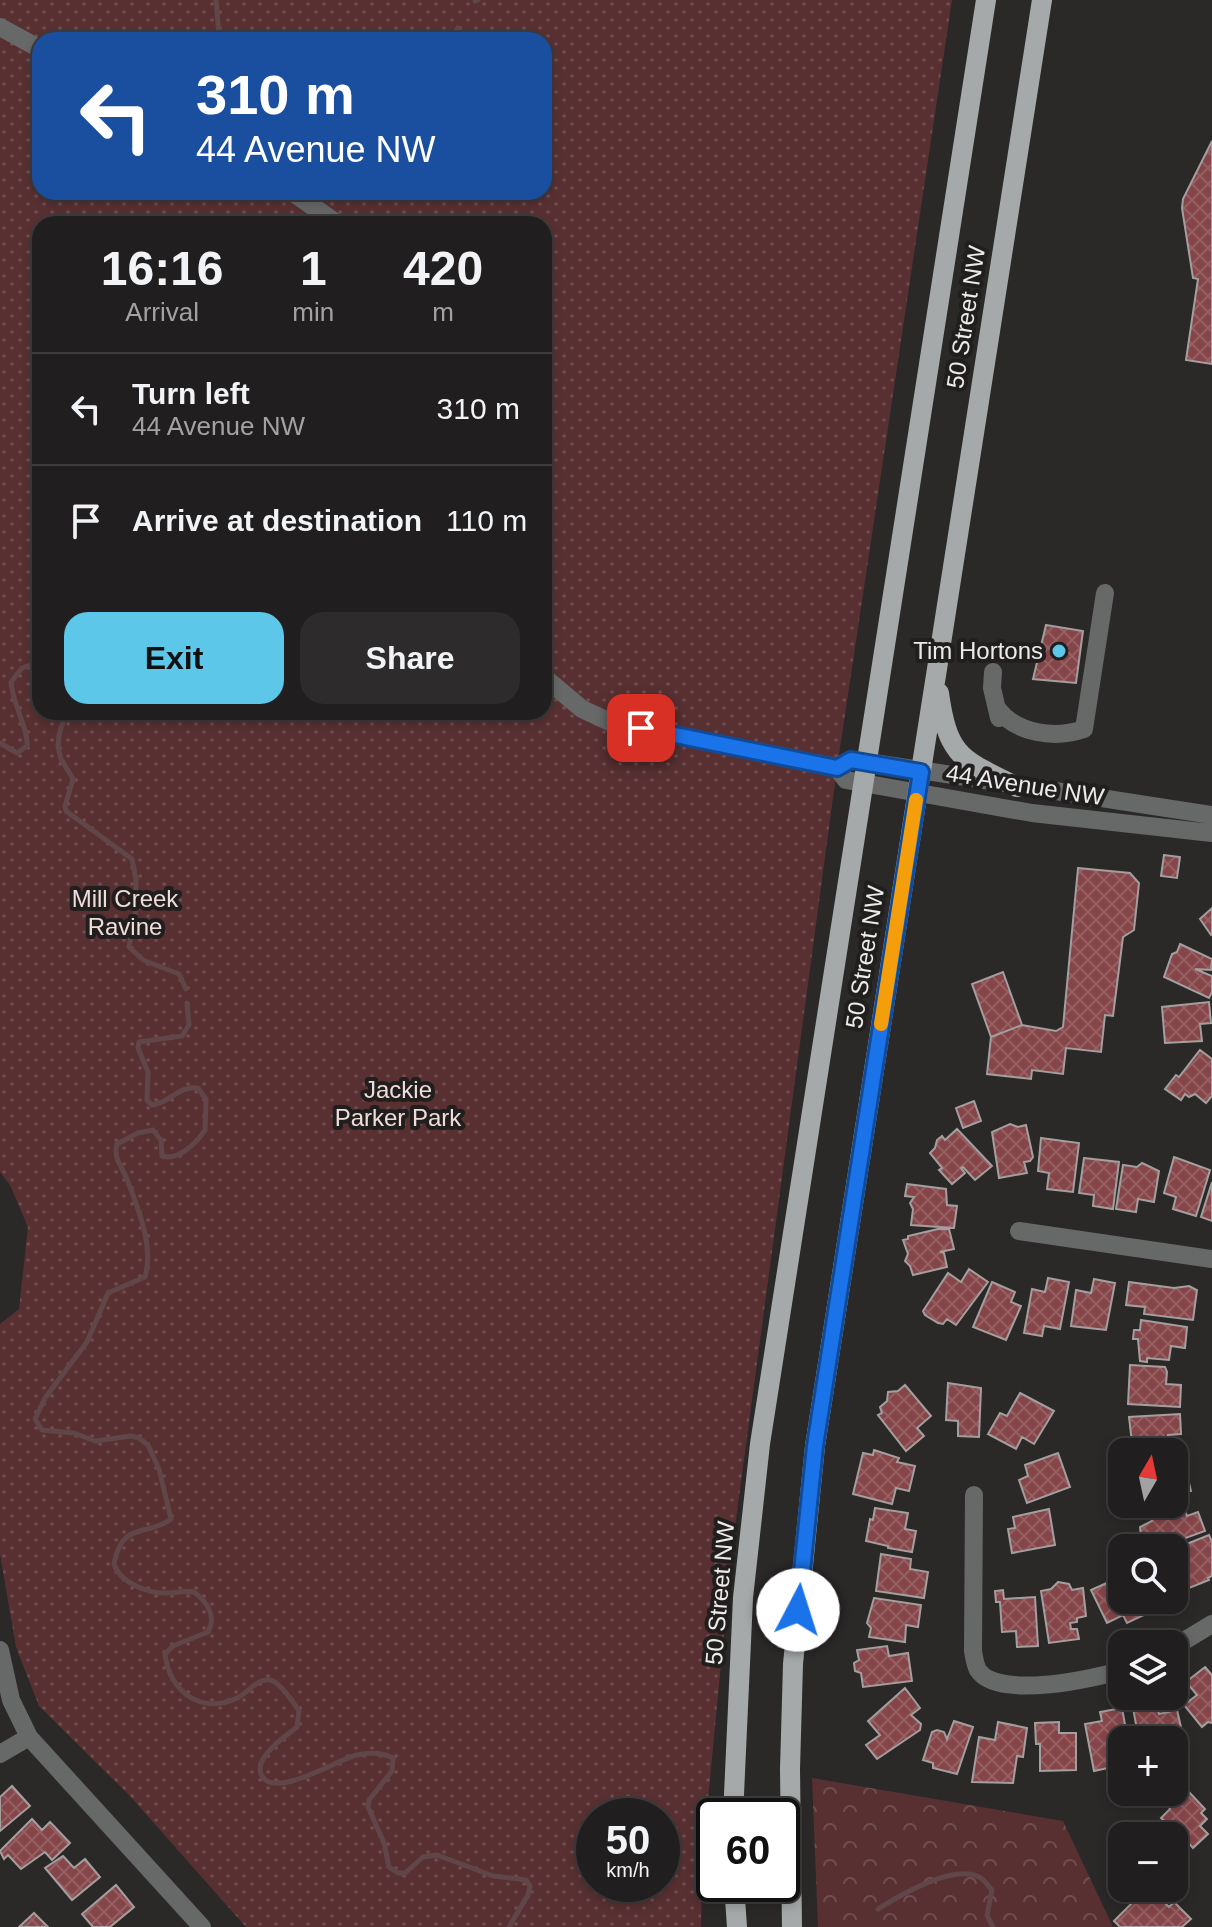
<!DOCTYPE html>
<meta charset="utf-8">
<style>
:root{--surface:#201e1e;--page:#2d2b2b;--text:#f1f3f6;--muted:#a2a2a4;--line:#3d3c3c;--accent:#5cc7e8}
body{margin:0;font-family:Arial,sans-serif;background:var(--page);color:var(--text);height:100vh;display:flex;flex-direction:column;font-size:30px;white-space:nowrap}
*{box-sizing:border-box;margin:0}
p{font-size:26px;color:var(--muted)}
.icon{flex:none;width:44px;height:44px;fill:none;stroke:currentColor;stroke-width:2;stroke-linecap:round;stroke-linejoin:round}
.map{position:relative;flex:1;overflow:hidden}
.sheet{position:absolute;left:32px;top:216px;width:520px;height:504px;display:flex;flex-direction:column;background:var(--surface);border-radius:24px;box-shadow:0 4px 12px #0003,0 0 0 2px var(--line)}
.sheet>*{flex:none}
.top-card{position:absolute;left:32px;top:32px;width:520px;height:168px;border-radius:24px;box-shadow:0 4px 12px #0003,0 0 0 2px var(--line);background:#1a4fa0;color:#fff;overflow:hidden}
.needle{width:52px;rotate:9deg}
.fabs{position:absolute;left:1108px;top:1438px;display:grid;gap:16px}
.fabs a{display:grid;place-items:center;width:80px;height:80px;border-radius:16px;background:var(--surface);box-shadow:0 4px 12px #0003,0 0 0 2px var(--line);font-size:40px}
.speed{position:absolute;left:576px;top:1798px;display:flex;gap:16px;font-size:40px;font-weight:700;text-align:center}
.speed>*{display:grid;place-content:center;width:104px;height:104px;border-radius:50%;background:var(--surface);box-shadow:0 4px 12px #0003,0 0 0 2px var(--line);line-height:1}
.speed small{font-size:20px;font-weight:400}
.speed .limit{border:4px solid #111;border-radius:12px;background:#fff;color:#111}
.pin{position:absolute;display:grid;place-items:center;width:68px;height:68px;color:#fff;margin:-34px;border-radius:16px;box-shadow:0 4px 12px #0006}
.me{position:absolute;width:88px;margin:-44px;rotate:5deg;stroke-linejoin:round;filter:drop-shadow(0 0 6px #0008)}
.turn{display:flex;align-items:center;gap:28px;height:168px;padding:0 32px;font-size:36px}
.turn .icon{width:104px;height:104px;stroke-width:2.5}
.turn b{display:block;font-size:56px;line-height:68px}
.eta{display:flex;justify-content:space-evenly;align-items:center;height:136px;text-align:center}
.eta b{font-size:48px;font-weight:700;line-height:56px}
.primary-button{display:flex;gap:16px;margin-top:auto;padding:16px 32px}
.primary-button a{flex:1;height:92px;border-radius:24px;background:var(--accent);color:#111;font-size:32px;font-weight:700;line-height:92px;text-align:center}
.primary-button a+a{background:var(--page);color:var(--text)}
ul{padding:0;list-style:none}
li{display:flex;align-items:center;gap:24px;height:112px;padding:0 32px;border-top:2px solid var(--line)}
li div{flex:1}
li b{display:block;font-size:30px}
li em{font-style:normal}
.map>svg:first-child{display:block}
</style>
<div class="map">
<svg width="1212" height="1927" viewBox="0 0 1212 1927">
<defs>
<pattern id="forest-crowns" width="20" height="18" patternUnits="userSpaceOnUse" patternTransform="scale(2)"><rect width="20" height="18" fill="#583032"/><path d="M2 6a3 3 0 1 1 6 0M12 15a3 3 0 1 1 6 0" fill="none" stroke="#704e50"/></pattern>
<pattern id="park-dots" width="8" height="8" patternUnits="userSpaceOnUse" patternTransform="scale(2)"><rect width="8" height="8" fill="#583032"/><path d="M2 2h.1M6 6h.1" fill="none" stroke="#704e50" stroke-width="1.8" stroke-linecap="round"/></pattern>
<pattern id="building-cross-hatch" width="8" height="8" patternUnits="userSpaceOnUse" patternTransform="scale(2)"><rect width="8" height="8" fill="#854549"/><path d="M0 0l8 8M0 8l8-8" fill="none" stroke="#966063"/></pattern>
</defs>
<rect width="100%" height="100%" fill="#2b2828"/>
<path fill="url(#forest-crowns)" d="M 812,1778 L 1063,1821 L 1113,1927 L 818,1927 Z"/>
<path fill="url(#park-dots)" fill-rule="evenodd" d="M 0,0 L 952,0 L 837,768 L 732,1549 L 702,1863 L 701,1927 L 246,1927 L 129,1795 L 39,1706 L 16,1647 L 0,1554 L 0,1324 L 19,1309 L 28,1227 L 10,1185 L 0,1172 ZM 40,40 L 544,40 L 544,192 L 40,192 ZM 40,224 L 544,224 L 544,712 L 40,712 ZM 594,1816 L 662,1816 L 662,1884 L 594,1884 Z"/>
<g fill="none" stroke-linecap="round" stroke-linejoin="round">
<path stroke="#604649" stroke-width="5" d="M 216,0 L 219,35
M 475,1 L 478,0
M 450,40 L 458,28
M 66,712 L 59,735 L 58,747 L 61,759 L 73,779 L 65,806 L 66,811 L 132,859 L 136,880 L 136,909 L 129,947 L 143,960 L 179,974 L 186,989
M 0,743 L 17,753 L 27,746 C 29,731 12,702 11,682 L 22,668 L 40,662
M 187,1003 L 189,1025 L 182,1036 L 139,1042 L 138,1048 L 148,1072 L 147,1100 L 152,1105 C 169,1103 180,1085 198,1088 L 206,1099 L 205,1130 C 197,1143 178,1161 162,1156 L 161,1140 L 153,1130 L 138,1133 L 117,1144 C 113,1158 122,1167 127,1179 C 138,1209 154,1245 145,1277 L 108,1293 L 87,1342 L 45,1398 L 35,1419 L 42,1430 L 74,1433 L 95,1441 L 131,1436 L 139,1438 L 148,1445 L 159,1469 L 171,1519 C 148,1537 122,1520 114,1564 C 120,1583 149,1594 168,1593 C 177,1593 184,1590 194,1592 C 207,1602 217,1616 208,1632 L 173,1646 L 165,1654 C 169,1692 202,1715 237,1698 C 248,1693 257,1678 270,1680 C 279,1681 294,1703 299,1711 L 297,1727 C 286,1736 254,1757 261,1774 C 272,1802 340,1758 357,1755 C 370,1752 381,1752 393,1758 L 392,1771 L 369,1800 L 368,1807 L 384,1843 L 389,1867 L 398,1873 L 405,1873 L 423,1857 L 437,1855 L 493,1876 L 526,1880 L 530,1886 L 528,1895 L 509,1927
M 878,1909 C 900,1895 953,1864 979,1877 C 984,1879 988,1886 992,1890 L 987,1915 L 993,1927"/>
</g>
<path fill="url(#building-cross-hatch)" stroke="#a39f9f" stroke-width="2" d="M 1212,141 L 1212,364 L 1186,360 L 1198,279 L 1193,278 L 1182,208 L 1183,199 Z
M 1046,625 L 1083,631 L 1076,683 L 1033,679 Z
M 1164,855 L 1180,857 L 1177,878 L 1161,876 Z
M 1078,868 L 1130,873 L 1139,883 L 1134,930 L 1123,937 L 1113,1016 L 1105,1015 L 1101,1052 L 1066,1048 L 1063,1074 L 1032,1070 L 1031,1079 L 987,1074 L 991,1037 L 1022,1025 L 1056,1031 L 1063,1027 Z
M 1212,908 L 1212,934 L 1211,935 L 1200,919 Z
M 1180,944 L 1212,959 L 1211,970 L 1195,969 L 1212,976 L 1212,992 L 1209,998 L 1164,977 L 1172,954 L 1177,952 Z
M 1003,972 L 1022,1025 L 991,1037 L 972,984 Z
M 1209,1002 L 1211,1023 L 1200,1024 L 1202,1041 L 1165,1043 L 1162,1007 Z
M 1200,1050 L 1212,1059 L 1212,1096 L 1206,1103 L 1195,1094 L 1189,1097 L 1185,1094 L 1181,1100 L 1165,1089 L 1176,1075 L 1179,1077 Z
M 974,1101 L 981,1121 L 963,1128 L 956,1108 Z
M 1010,1124 L 1018,1127 L 1026,1125 L 1033,1157 L 1030,1161 L 1024,1162 L 1027,1173 L 999,1178 L 992,1132 Z
M 957,1129 L 992,1166 L 975,1180 L 963,1167 L 961,1168 L 965,1173 L 952,1184 L 939,1170 L 942,1168 L 930,1153 L 935,1148 L 937,1140 L 942,1136 L 945,1140 Z
M 1041,1138 L 1079,1143 L 1073,1192 L 1047,1189 L 1049,1173 L 1038,1171 Z
M 1174,1157 L 1210,1170 L 1196,1216 L 1173,1209 L 1176,1197 L 1164,1193 Z
M 1084,1158 L 1119,1162 L 1113,1209 L 1093,1206 L 1094,1195 L 1079,1193 Z
M 1142,1163 L 1159,1171 L 1154,1202 L 1138,1199 L 1136,1212 L 1116,1209 L 1123,1165 L 1137,1167 Z
M 1212,1182 L 1212,1221 L 1201,1217 Z
M 907,1184 L 946,1189 L 947,1205 L 957,1206 L 954,1228 L 911,1225 L 913,1209 L 910,1203 L 914,1197 L 905,1196 Z
M 938,1229 L 949,1229 L 954,1249 L 940,1252 L 944,1253 L 947,1267 L 913,1275 L 910,1266 L 905,1261 L 908,1254 L 903,1240 L 908,1239 L 908,1236 Z
M 969,1269 L 988,1282 L 956,1325 L 947,1319 L 943,1324 L 938,1323 L 925,1315 L 923,1311 L 948,1273 L 961,1282 Z
M 1048,1278 L 1069,1282 L 1060,1329 L 1044,1326 L 1042,1336 L 1024,1333 L 1032,1289 L 1045,1292 Z
M 1094,1279 L 1115,1283 L 1106,1330 L 1071,1326 L 1076,1290 L 1091,1293 Z
M 992,1282 L 1015,1292 L 1011,1302 L 1021,1306 L 1006,1340 L 973,1327 Z
M 1129,1282 L 1174,1288 L 1189,1286 L 1197,1290 L 1193,1320 L 1144,1314 L 1145,1307 L 1126,1305 Z
M 1141,1320 L 1187,1327 L 1185,1348 L 1171,1346 L 1169,1360 L 1147,1358 L 1147,1362 L 1140,1361 L 1138,1339 L 1133,1339 L 1134,1330 L 1140,1330 Z
M 1130,1365 L 1165,1367 L 1167,1372 L 1166,1384 L 1181,1385 L 1180,1407 L 1128,1404 Z
M 948,1383 L 981,1388 L 979,1437 L 958,1436 L 958,1421 L 946,1420 Z
M 905,1385 L 931,1416 L 917,1428 L 924,1436 L 906,1451 L 878,1415 L 882,1413 L 880,1407 L 887,1401 L 888,1392 L 898,1391 Z
M 1020,1393 L 1054,1411 L 1034,1444 L 1022,1437 L 1016,1449 L 988,1434 L 1000,1413 L 1007,1416 Z
M 1180,1414 L 1181,1434 L 1168,1435 L 1169,1451 L 1133,1452 L 1129,1417 Z
M 874,1450 L 899,1458 L 897,1462 L 915,1466 L 909,1491 L 896,1488 L 892,1504 L 853,1494 L 863,1453 L 873,1455 Z
M 1058,1453 L 1070,1487 L 1027,1503 L 1019,1480 L 1028,1476 L 1025,1465 Z
M 1174,1468 L 1175,1473 L 1186,1471 L 1191,1491 L 1174,1494 Z
M 1182,1501 L 1187,1516 L 1198,1512 L 1205,1531 L 1158,1548 L 1153,1535 L 1141,1537 L 1140,1527 L 1152,1521 L 1149,1513 Z
M 875,1508 L 908,1513 L 905,1529 L 916,1531 L 912,1552 L 888,1548 L 888,1546 L 866,1541 L 870,1519 L 873,1520 Z
M 1049,1509 L 1055,1545 L 1012,1553 L 1008,1529 L 1015,1528 L 1013,1517 Z
M 1209,1535 L 1212,1542 L 1212,1576 L 1208,1578 L 1209,1580 L 1174,1594 L 1174,1549 Z
M 881,1554 L 911,1559 L 910,1569 L 928,1572 L 924,1598 L 876,1591 Z
M 1122,1576 L 1122,1600 L 1142,1600 L 1148,1613 L 1127,1623 L 1123,1615 L 1107,1623 L 1091,1590 Z
M 1058,1582 L 1069,1584 L 1072,1590 L 1083,1588 L 1086,1616 L 1077,1618 L 1077,1622 L 1070,1623 L 1071,1629 L 1077,1629 L 1079,1639 L 1049,1643 L 1041,1591 L 1051,1589 Z
M 1003,1590 L 1004,1599 L 1035,1597 L 1038,1646 L 1017,1647 L 1016,1631 L 1002,1632 L 1000,1602 L 996,1602 L 995,1591 Z
M 874,1598 L 921,1605 L 918,1627 L 906,1625 L 905,1642 L 869,1637 L 871,1628 L 867,1623 Z
M 887,1646 L 889,1656 L 908,1653 L 912,1681 L 863,1687 L 861,1673 L 855,1671 L 854,1663 L 859,1660 L 857,1650 Z
M 1205,1667 L 1212,1675 L 1212,1723 L 1208,1722 L 1202,1727 L 1184,1705 L 1197,1695 L 1186,1682 Z
M 905,1688 L 920,1708 L 911,1715 L 921,1724 L 920,1730 L 877,1759 L 866,1745 L 880,1735 L 868,1721 Z
M 1155,1698 L 1159,1714 L 1177,1710 L 1183,1736 L 1176,1737 L 1174,1743 L 1174,1740 L 1139,1740 L 1132,1703 Z
M 1122,1708 L 1126,1730 L 1122,1731 L 1122,1765 L 1094,1771 L 1085,1724 L 1102,1721 L 1100,1712 Z
M 954,1721 L 973,1727 L 957,1774 L 933,1768 L 933,1763 L 923,1760 L 932,1732 L 937,1730 L 944,1732 L 947,1739 Z
M 998,1722 L 1027,1728 L 1023,1757 L 1017,1756 L 1013,1783 L 972,1782 L 979,1737 L 995,1740 Z
M 1059,1722 L 1059,1733 L 1076,1733 L 1076,1770 L 1040,1771 L 1040,1744 L 1036,1744 L 1035,1723 Z
M 12,1786 L 30,1806 L 0,1831 L 0,1797 Z
M 1188,1791 L 1205,1809 L 1201,1813 L 1207,1819 L 1200,1826 L 1208,1834 L 1193,1848 L 1186,1840 L 1184,1842 L 1161,1818 L 1170,1809 L 1166,1800 L 1172,1794 L 1180,1798 Z
M 32,1819 L 42,1830 L 50,1822 L 70,1843 L 52,1860 L 45,1852 L 21,1869 L 8,1855 L 4,1859 L 0,1851 Z
M 63,1856 L 74,1868 L 85,1859 L 100,1877 L 72,1900 L 45,1868 Z
M 116,1885 L 134,1907 L 110,1927 L 93,1927 L 82,1914 Z
M 1160,1898 L 1169,1907 L 1174,1902 L 1191,1919 L 1182,1927 L 1120,1927 L 1114,1921 L 1132,1903 L 1156,1902 Z
M 34,1913 L 48,1927 L 19,1927 Z"/>
<g fill="none" stroke-linecap="round" stroke-linejoin="round">
<path stroke="#676969" stroke-width="18" d="M 0,27 L 40,49
M 292,192 L 338,224
M 993,672 L 992,688 L 999,718
M 544,677 L 582,709 L 610,722 L 810,763 L 837,768 L 851,760 L 868,762 L 1212,815
M 997,708 C 1016,734 1055,739 1084,729 L 1105,593
M 837,768 L 846,780 L 1032,813 L 1212,833
M 1019,1231 L 1212,1259
M 974,1495 L 973,1651 C 974,1656 975,1665 978,1670 C 997,1700 1094,1679 1122,1670
M 1174,1647 L 1212,1624
M 0,1650 L 11,1700 L 29,1737 L 202,1927
M 0,1754 L 29,1737"/>
<path stroke="#a5a9aa" stroke-width="20" d="M 939,693 C 948,758 962,759 1017,787
M 733,1816 L 743,1598 L 760,1444 L 986,0
M 734,1884 L 737,1927
M 792,1927 L 790,1769 L 793,1664 L 815,1446 L 1042,0"/>
</g>
<g fill="none" stroke-linecap="round" stroke-linejoin="round">
<g stroke="#114b97" stroke-width="20">
<path id="route" d="M 641,728 L 837,768 L 851,760 L 921,772 L 815,1446 L 798,1610"/>
</g>
<use href="#route" stroke="#1a73e8" stroke-width="14"/>
<path stroke="#f59e0b" stroke-width="14" d="M 881,1024 L 916,800"/>
</g>
<circle fill="#5cc7e8" stroke="#211e1e" stroke-width="3" cx="1059" cy="651" r="8"/>
<g text-anchor="middle" stroke-width="8" stroke-linejoin="round" paint-order="stroke">
<g font-size="24" fill="#eceaea" stroke="#211e1e">
<text transform="translate(966 317) rotate(-81)" y="8">50 Street NW</text>
<text transform="translate(1025 785) rotate(9)" y="8">44 Avenue NW</text>
<text transform="translate(865 957) rotate(-81)" y="8">50 Street NW</text>
<text transform="translate(720 1593) rotate(-85)" y="8">50 Street NW</text>
</g>
<g font-size="24" fill="#eceaea" stroke="#211e1e" text-anchor="end">
<text x="1043" y="659">Tim Hortons</text>
</g>
<g font-size="24" fill="#f1dcdc" stroke="#211e1e">
<text x="125" y="907">Mill Creek<tspan x="125" dy="28">Ravine</tspan></text>
<text x="398" y="1098">Jackie<tspan x="398" dy="28">Parker Park</tspan></text>
</g>
</g>
</svg>
<div class="fabs">
<a><svg class="needle" viewBox="-14 -14 28 28"><path d="M0-13l5 13h-10z" fill="#e53935"/><path d="M0 13l5-13h-10z" fill="#a2a2a4"/></svg></a>
<a><svg class="icon" aria-label="search" viewBox="0 0 24 24"><circle cx="10" cy="10" r="6"/><path d="M15 15l6 6"/></svg></a>
<a><svg class="icon" aria-label="layers" viewBox="0 0 24 24"><path d="M12 4l9 5-9 5-9-5zM3 14l9 5 9-5"/></svg></a>
<a>+</a>
<a>−</a>
</div>
<div class="speed"><div>50<small>km/h</small></div><div class="limit">60</div></div>
<div class="pin" style="left:641px;top:728px;background:#d93025"><svg class="icon" aria-label="arrive" viewBox="0 0 24 24"><path d="M6 21V4h12l-3 4 3 4H6"/></svg></div>
<svg class="me" style="left:798px;top:1610px" viewBox="-20 -20 40 40"><circle r="19" fill="#fff"/><path d="M0-13L10 11 0 6-10 11z" fill="#1a73e8"/></svg>
<div class="top-card">
<div class="turn"><svg class="icon" aria-label="left" viewBox="0 0 24 24"><path d="M17 20v-9H6M10 6l-5 5 5 5"/></svg><div><b>310 m</b>44 Avenue NW</div></div>
</div>
<section class="sheet">
<div class="eta">
<div><b>16:16</b><p>Arrival</p></div>
<div><b>1</b><p>min</p></div>
<div><b>420</b><p>m</p></div>
</div>
<ul>
<li><svg class="icon" aria-label="left" viewBox="0 0 24 24"><path d="M17 20v-9H6M10 6l-5 5 5 5"/></svg><div><b>Turn left</b><p>44 Avenue NW</p></div><em>310 m</em></li>
<li><svg class="icon" aria-label="arrive" viewBox="0 0 24 24"><path d="M6 21V4h12l-3 4 3 4H6"/></svg><div><b>Arrive at destination</b></div><em>110 m</em></li>
</ul>
<div class="primary-button"><a>Exit</a><a>Share</a></div>
</section>
</div>
